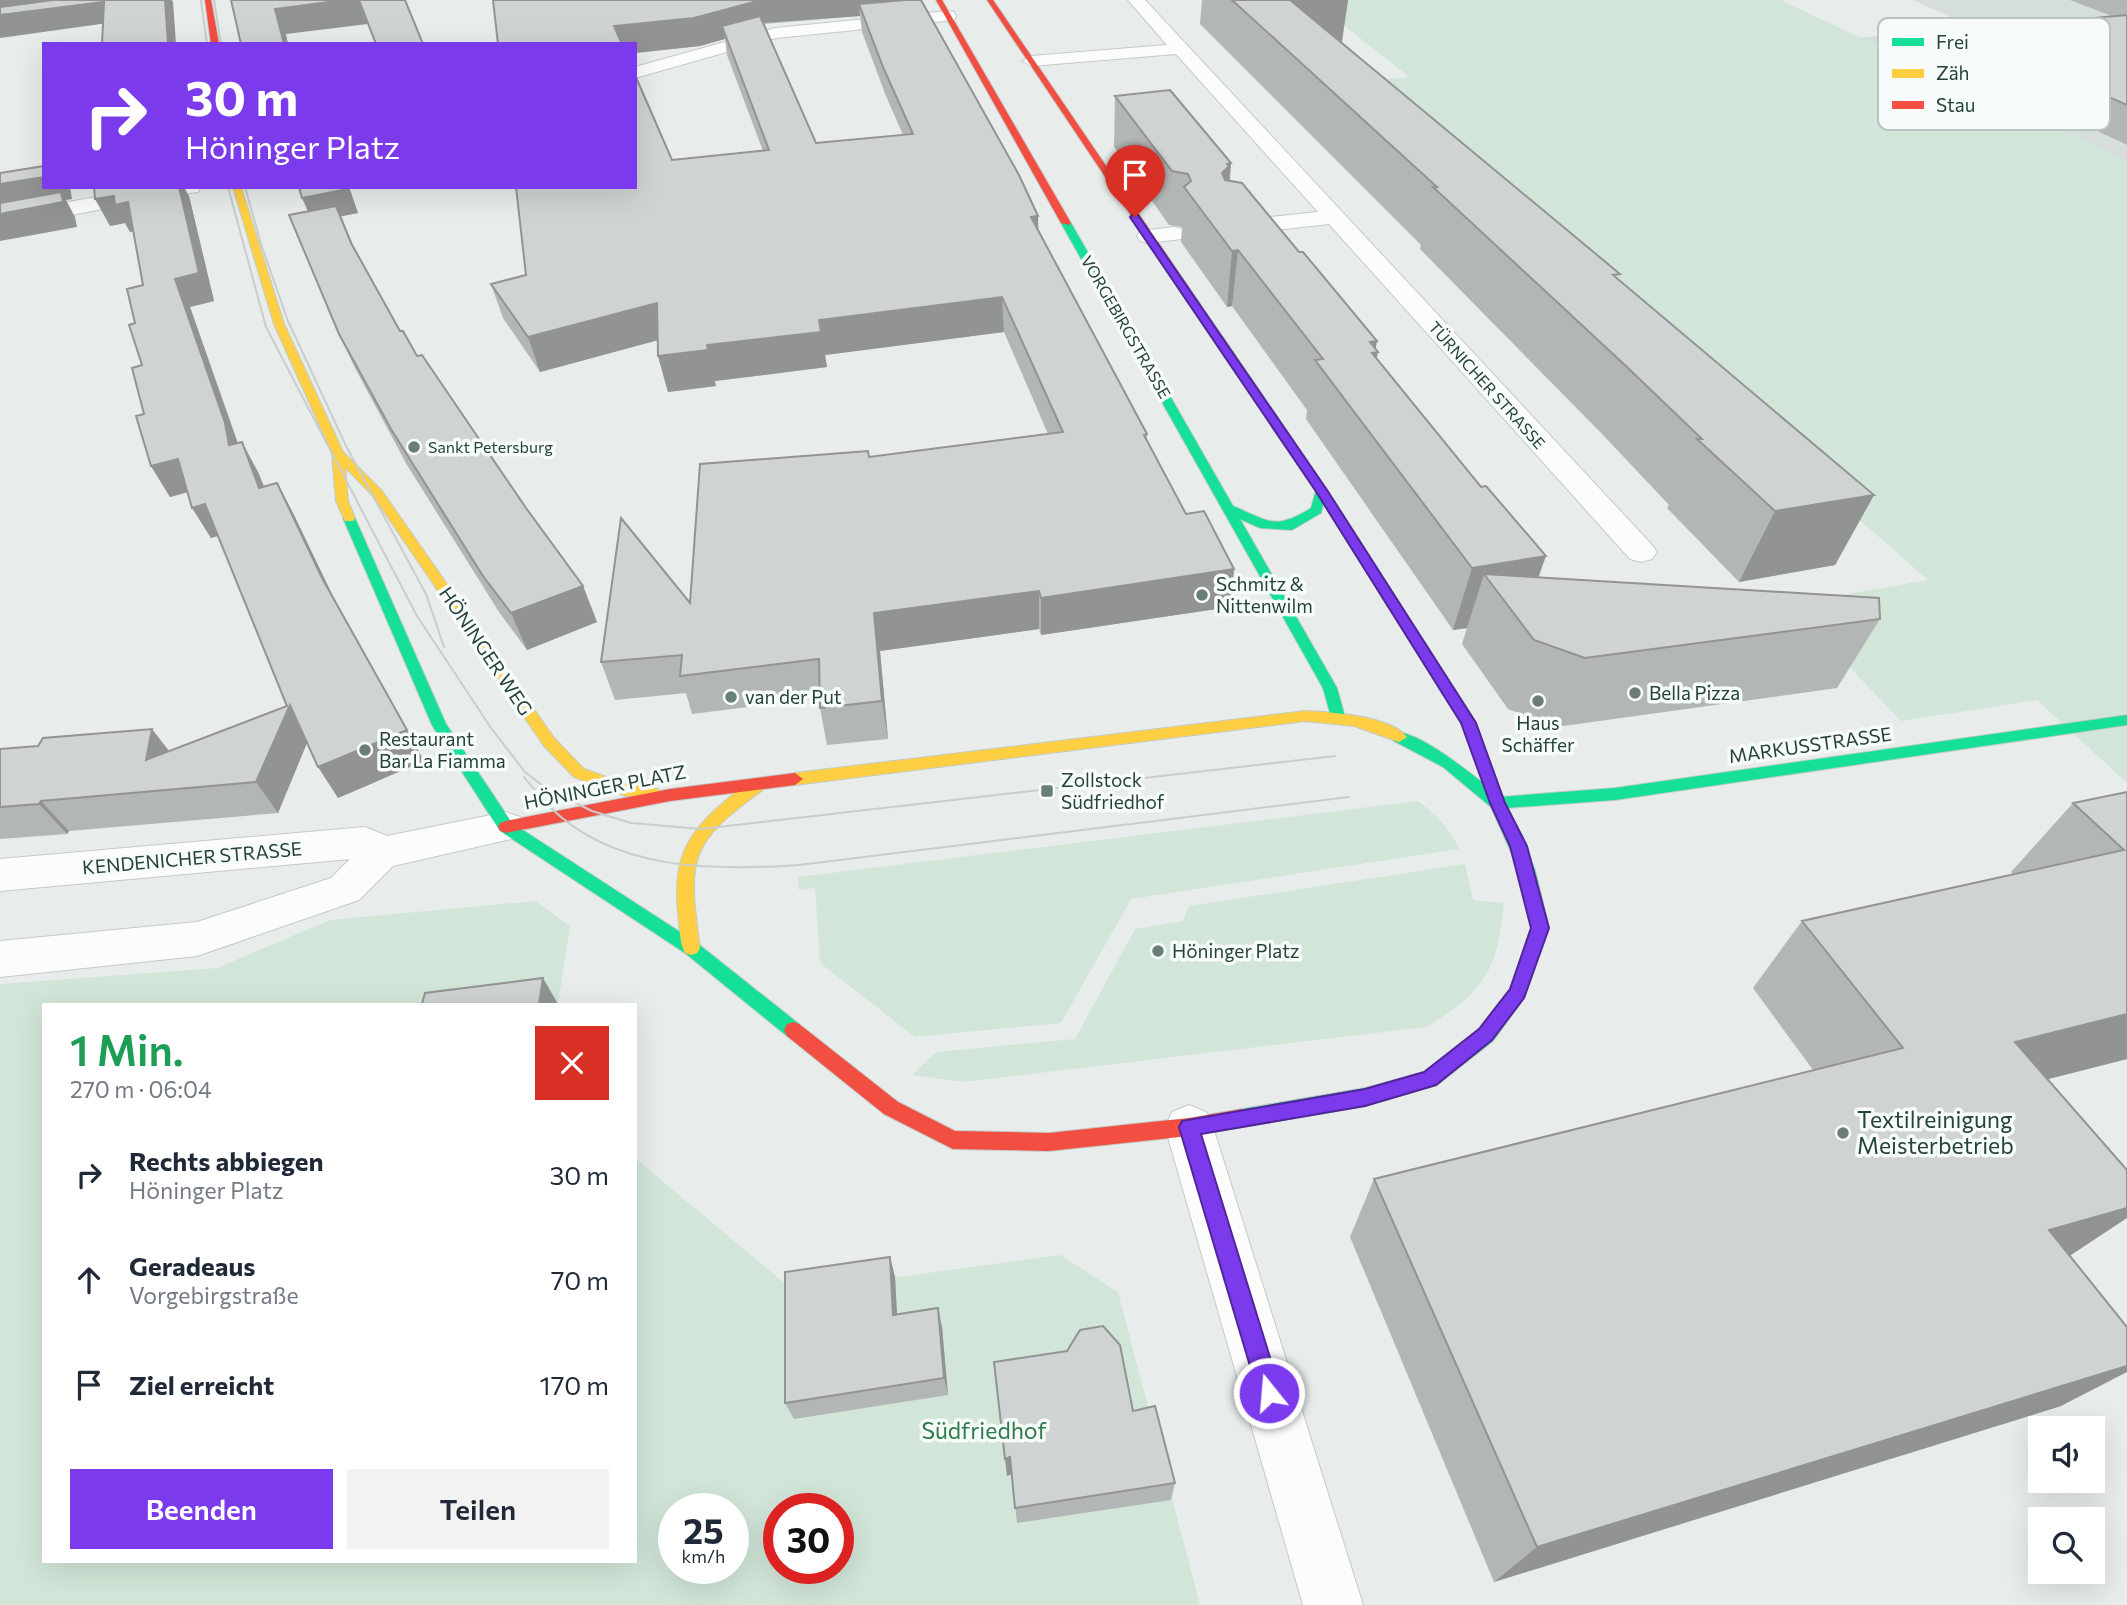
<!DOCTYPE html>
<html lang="de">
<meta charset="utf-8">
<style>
:root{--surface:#fff;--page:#f2f2f3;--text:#1f2937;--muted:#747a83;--accent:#7c3aed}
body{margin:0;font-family:Commissioner,sans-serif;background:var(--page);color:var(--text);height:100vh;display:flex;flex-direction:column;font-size:26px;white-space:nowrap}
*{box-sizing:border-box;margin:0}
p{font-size:23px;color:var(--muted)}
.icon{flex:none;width:38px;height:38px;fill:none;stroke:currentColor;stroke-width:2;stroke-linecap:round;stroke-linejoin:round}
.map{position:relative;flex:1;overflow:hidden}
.side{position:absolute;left:42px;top:1003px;width:595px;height:560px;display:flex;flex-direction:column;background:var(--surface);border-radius:0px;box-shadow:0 7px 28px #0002}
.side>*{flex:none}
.top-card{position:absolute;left:42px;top:42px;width:595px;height:147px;border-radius:0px;box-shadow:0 7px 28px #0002;background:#7c3aed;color:#fff;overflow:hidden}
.fabs{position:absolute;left:2028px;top:1416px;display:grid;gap:14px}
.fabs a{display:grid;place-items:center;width:77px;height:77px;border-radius:0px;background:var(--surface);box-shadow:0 7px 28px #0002;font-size:35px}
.speed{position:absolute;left:658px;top:1493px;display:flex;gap:14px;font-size:35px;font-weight:700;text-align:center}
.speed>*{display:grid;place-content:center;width:91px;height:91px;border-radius:50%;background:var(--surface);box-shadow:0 7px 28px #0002;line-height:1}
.speed small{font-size:18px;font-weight:400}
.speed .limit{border:10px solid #d22;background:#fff;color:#111}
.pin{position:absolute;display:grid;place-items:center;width:60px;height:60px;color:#fff;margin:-72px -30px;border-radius:50% 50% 50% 0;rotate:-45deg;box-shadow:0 0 7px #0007}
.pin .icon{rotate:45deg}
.me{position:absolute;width:77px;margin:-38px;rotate:343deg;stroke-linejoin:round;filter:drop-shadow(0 0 5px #0008)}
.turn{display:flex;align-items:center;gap:24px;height:147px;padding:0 28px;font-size:32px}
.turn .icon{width:91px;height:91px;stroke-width:2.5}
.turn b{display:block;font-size:49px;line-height:60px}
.round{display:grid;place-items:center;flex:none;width:74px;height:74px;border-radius:0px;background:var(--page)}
.summary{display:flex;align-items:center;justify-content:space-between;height:119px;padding:0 28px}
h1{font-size:42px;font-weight:600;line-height:52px;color:#1e9e55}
.primary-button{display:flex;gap:14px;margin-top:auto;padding:14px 28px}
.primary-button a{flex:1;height:80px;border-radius:0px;background:var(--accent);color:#fff;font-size:28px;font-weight:600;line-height:80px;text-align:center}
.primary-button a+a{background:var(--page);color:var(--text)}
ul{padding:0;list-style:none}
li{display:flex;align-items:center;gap:21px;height:105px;padding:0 28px}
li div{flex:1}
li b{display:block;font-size:26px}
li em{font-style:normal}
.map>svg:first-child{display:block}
</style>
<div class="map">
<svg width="2127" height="1605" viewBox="0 0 2127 1605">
<rect width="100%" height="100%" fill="#e8edeb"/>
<path fill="#d6dedb" d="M 1913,0 L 2127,0 L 2127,161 L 1992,95 L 1968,89 L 1858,38 L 1972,27 Z"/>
<path fill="#d1e6d8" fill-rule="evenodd" d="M 1312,0 L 1781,0 L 1968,89 L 1992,95 L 2127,161 L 2127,783 L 2037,700 L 1901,721 L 1789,604 L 1928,580 L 1360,82 L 1409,77 Z
M 1418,801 C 1436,815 1450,828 1459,849 L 1131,899 L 1061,1023 L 915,1037 L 820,963 L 815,888 L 799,890 L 798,877 Z
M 1465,864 L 1473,900 L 1504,903 C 1497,972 1485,991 1426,1027 L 963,1082 L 912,1075 L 936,1052 L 1075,1039 L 1135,929 L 1183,921 L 1189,906 Z
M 535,901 L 570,926 L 558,1004 L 44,1004 L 44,1561 L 635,1561 L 635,1158 L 794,1291 L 1060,1255 L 1118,1292 L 1200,1605 L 0,1605 L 0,984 L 217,968 L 330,920 ZM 674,1508 L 733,1508 L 733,1568 L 674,1568 ZM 779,1508 L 838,1508 L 838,1568 L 779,1568 Z"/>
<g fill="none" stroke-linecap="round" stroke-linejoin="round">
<g stroke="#c5cac8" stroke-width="2">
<path id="street" d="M 1128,0 L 1145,0 L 1652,545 L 1657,552 L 1652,559 L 1641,562 L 1630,559 L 1329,224 L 1230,235 L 1222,233 L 1219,228 L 1222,223 L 1230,221 L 1318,212 L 1176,54 L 1031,66 L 1022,61 L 1031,56 L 1167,45 Z
M 948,11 L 954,12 L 956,16 L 954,20 L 776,38 L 635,78 L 635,67 L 775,28 Z
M 153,187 L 200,187 L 198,192 L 190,193 L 0,228 L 0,214 Z
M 1174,227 L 1182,229 L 1185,234 L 1182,239 L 1148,243 L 1140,241 L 1137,236 L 1140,231 Z
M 506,812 L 520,817 L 526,827 L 520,837 L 393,866 L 359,900 L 197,956 L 0,977 L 0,941 L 197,922 L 331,878 L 350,859 L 0,891 L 0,859 L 365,827 L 387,836 Z
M 1189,1105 L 1206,1112 L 1213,1127 L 1363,1605 L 1303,1605 L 1165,1127 L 1172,1112 Z"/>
</g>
<g stroke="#c3cbc8" stroke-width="2">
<path id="fast" d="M 1066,220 L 1071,223 L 1233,506 C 1269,521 1275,531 1311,508 L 1317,487 L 1321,486 L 1327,490 L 1321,513 L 1292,530 L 1260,528 L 1240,519 L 1337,688 L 1345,717 L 1343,721 L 1338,722 L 1331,717 L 1323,688 L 1061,223 Z
M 349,514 L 355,518 L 446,724 L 512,823 L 697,943 L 799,1024 L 802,1030 L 799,1036 L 793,1038 L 787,1036 L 685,953 L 500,831 L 432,725 L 343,518 Z
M 2127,715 L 2127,725 L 1615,800 L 1507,808 L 1535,870 L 1549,928 L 1524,998 L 1493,1041 L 1437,1085 L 1430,1087 L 1365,1106 L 1242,1127 L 1235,1124 L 1232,1118 L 1235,1112 L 1242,1109 L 1365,1088 L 1425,1072 L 1479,1029 L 1510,989 L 1531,928 L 1519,870 L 1491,807 L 1443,767 L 1394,741 L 1391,737 L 1394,733 C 1416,727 1482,782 1500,797 L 1615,788 Z"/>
</g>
<g stroke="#c3cbc8" stroke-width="2">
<path id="slow" d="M 233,187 L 241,187 L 284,324 L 343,452 L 382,491 L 554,738 L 584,769 L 627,784 L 658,789 L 660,793 L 658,797 L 626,796 L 574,777 L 544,746 L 374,497 L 345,467 L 348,501 L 355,518 L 353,521 L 345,521 L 336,501 L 332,453 L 274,324 Z
M 1215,337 L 1223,337 L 1327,490 L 1474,719 L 1505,803 L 1503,807 L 1491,807 L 1462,723 L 1315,490 L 1214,339 Z
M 1305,711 C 1331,712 1390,716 1407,737 L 1399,742 L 1354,726 L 1305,721 L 795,785 L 787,779 L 795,773 Z
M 759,779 L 767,785 L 764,789 C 689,843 687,857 700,948 L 697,953 L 691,955 L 685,953 C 680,944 680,932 679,922 C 672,868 681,838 723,803 C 733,794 746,783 759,779 Z"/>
</g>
<g stroke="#c3cbc8" stroke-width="2">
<path id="jam" d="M 205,0 L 211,0 L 219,44 L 211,44 Z
M 936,0 L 942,0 L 1071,223 L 1069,225 L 1061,223 Z
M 987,0 L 993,0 L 1224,339 L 1223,341 L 1215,341 Z
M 795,773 L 803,779 L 795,785 L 670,801 L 506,833 L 500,831 L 498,827 L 500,823 L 506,821 L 670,789 Z
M 793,1022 L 799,1024 L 898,1102 L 955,1131 L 1049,1133 L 1189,1118 L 1242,1109 L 1249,1112 L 1252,1118 L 1249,1124 L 1242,1127 L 1189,1136 L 1049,1151 L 953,1149 L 884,1114 L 787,1036 L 784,1030 L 787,1024 Z"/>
</g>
<use href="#street" fill="#fcfcfc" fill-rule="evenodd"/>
<use href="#fast" fill="#16e098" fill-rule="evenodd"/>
<use href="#slow" fill="#ffcf43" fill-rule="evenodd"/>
<use href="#jam" fill="#f24e42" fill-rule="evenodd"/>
<path stroke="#c9cdcc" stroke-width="2" d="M 201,0 L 207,44
M 214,0 L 221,44
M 228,187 L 266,327 L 417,616 L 491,728 L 525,772 L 547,789 L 592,811 L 631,823 L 701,829 L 1335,756
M 245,187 L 261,244 L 288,321 L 346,446 L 426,594 L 444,647
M 524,777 C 532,787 540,797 549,806 C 613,871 714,871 799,865 L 1349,797"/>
</g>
<path fill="#b2b6b5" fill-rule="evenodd" d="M 493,0 L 921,0 L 1038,216 L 1038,231 L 1147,434 L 1147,441 L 1186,514 L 1234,569 L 1230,607 L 1041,635 L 1039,629 L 880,651 L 888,739 L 827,745 L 820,708 L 820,698 L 692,714 L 686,693 L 615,700 L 601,662 L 690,603 L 869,457 L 1048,434 L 1004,332 L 825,355 L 827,367 L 715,381 L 716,386 L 668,392 L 658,356 L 658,340 L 540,372 L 503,318 L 491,284 L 526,275 L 672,160 L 763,151 L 727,55 L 725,39 L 700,46 L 635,53 L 635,44 ZM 860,16 L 862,32 L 886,96 L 903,135 L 816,143 L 763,24 Z
M 1202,0 L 1348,0 L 1342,43 L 1619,280 L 1874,495 L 1835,565 L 1739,582 L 1667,508 L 1669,505 L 1604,436 L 1420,249 L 1421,245 L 1200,24 Z
M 2070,0 L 2127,0 L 2127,145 L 1946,59 L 1960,30 L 2112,16 Z
M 1115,96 L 1231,163 L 1230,181 L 1375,349 L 1377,359 L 1539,578 L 1880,619 L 1837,688 L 1556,727 L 1508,709 L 1462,644 L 1467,628 L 1453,630 L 1306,419 L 1307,410 L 1232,306 L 1227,307 L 1181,242 L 1182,227 L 1169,225 L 1114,147 Z
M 299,187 L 349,187 L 358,213 L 341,216 L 354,247 L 400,331 L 526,508 L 583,586 L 597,622 L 527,650 L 499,612 L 407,465 L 355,368 L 339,334 L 308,212 Z
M 189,196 L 214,301 L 190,307 L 238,443 L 258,472 L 264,487 L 277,483 L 293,513 L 338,607 L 424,761 L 338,798 L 307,742 L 278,813 L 69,831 L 67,834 L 0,839 L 0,749 L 169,751 L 287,706 L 218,536 L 211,538 L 187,492 L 170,497 L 151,466 L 144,414 L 142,365 L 135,323 L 143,285 L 133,231 L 130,232 L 125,223 L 110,226 Z
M 2127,792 L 2127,1059 L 2048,1079 L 2070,1256 L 2061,1406 L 1494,1582 L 1350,1237 L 1374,1179 L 1813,1070 L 1753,988 L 1802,921 L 2013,875 L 2011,872 L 2073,803 Z
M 890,1257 L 895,1277 L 897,1315 L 942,1327 L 948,1395 L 794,1419 L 785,1403 Z
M 1133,1411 L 1175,1483 L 1171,1500 L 1017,1523 L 1012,1474 L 1007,1476 Z"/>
<path fill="#919493" d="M 0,0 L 106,0 L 0,14 Z
M 165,0 L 172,0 L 173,2 L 176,44 L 168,44 Z
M 344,0 L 359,0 L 368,24 L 286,34 L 288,44 L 284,44 L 275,9 Z
M 752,0 L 914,0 L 859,4 L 860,16 L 722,26 L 725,39 L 700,46 L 635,53 L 635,44 L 618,44 L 614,26 Z
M 1288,0 L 1348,0 L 1341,46 Z
M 104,2 L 115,22 L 0,38 L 0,15 Z
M 1231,163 L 1226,217 L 1222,173 L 1227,164 Z
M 44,177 L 44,187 L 70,187 L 72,199 L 66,200 L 75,217 L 77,227 L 0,241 L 0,184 Z
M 179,187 L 184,187 L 189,196 L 214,301 L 190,307 L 241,453 L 229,445 L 175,279 Z
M 349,187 L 358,213 L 313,222 L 302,198 Z
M 114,196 L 128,202 L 143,229 L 130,232 L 125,223 L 110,226 L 95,199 Z
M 1038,216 L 1039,249 L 1031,217 Z
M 1238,250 L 1232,306 L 1227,307 L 1232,251 Z
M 1002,297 L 1004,332 L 825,355 L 827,367 L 715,381 L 716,386 L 668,392 L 658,356 L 819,320 Z
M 657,303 L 666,338 L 540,372 L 528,337 Z
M 1377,341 L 1375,353 L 1378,352 L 1366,412 L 1370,342 Z
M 242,442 L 258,472 L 277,518 L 259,488 Z
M 178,459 L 196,490 L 170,497 L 151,466 Z
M 277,483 L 293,513 L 339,609 L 322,578 Z
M 1874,495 L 1835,565 L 1739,582 L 1775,511 Z
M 205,504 L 224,534 L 211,538 L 192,508 Z
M 1546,556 L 1524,618 L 1484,574 L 1467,628 L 1453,630 L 1472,568 Z
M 1234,569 L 1230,607 L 1041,635 L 1041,598 Z
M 583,586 L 597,622 L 527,650 L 511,613 Z
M 1039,591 L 1039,629 L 880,651 L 888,739 L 882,701 L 874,613 Z
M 290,705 L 310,736 L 278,813 L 256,782 Z
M 152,729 L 176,760 L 170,791 L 146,760 Z
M 407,730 L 424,761 L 338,798 L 318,767 Z
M 41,801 L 69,831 L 67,834 L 39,804 Z
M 543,978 L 558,1004 L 539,1004 Z
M 2127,1014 L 2127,1059 L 1947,1105 L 2015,1042 Z
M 2127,1208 L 2127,1218 L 2068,1257 L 2049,1230 Z
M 890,1257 L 895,1277 L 898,1333 L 893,1315 Z
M 938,1308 L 942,1327 L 948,1395 L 944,1378 Z
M 2127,1366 L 2127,1372 L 2061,1406 L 1494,1582 L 1537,1547 Z
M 1010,1457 L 1012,1474 L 1007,1476 L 1005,1459 Z"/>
<path fill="#cfd4d2" stroke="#919493" stroke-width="2" d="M 53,0 L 165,0 L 168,44 L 102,44 L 104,2 L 0,15 L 0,7 Z
M 231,0 L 344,0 L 275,9 L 284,44 L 241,44 Z
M 359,0 L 405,0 L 423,44 L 376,44 Z
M 493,0 L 753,0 L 754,2 L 694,18 L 614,26 L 622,44 L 498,44 Z
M 905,0 L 921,0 L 1019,175 L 1038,216 L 1031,217 L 1147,434 L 1144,435 L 1186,514 L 1204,511 L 1234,569 L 1041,598 L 1039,591 L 874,613 L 882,701 L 820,708 L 819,659 L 680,676 L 682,655 L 601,662 L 621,518 L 690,603 L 700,464 L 868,451 L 869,457 L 1063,432 L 1002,297 L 819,320 L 821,332 L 707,345 L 708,350 L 658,356 L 657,303 L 528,337 L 491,284 L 526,275 L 516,187 L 635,187 L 635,75 L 672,160 L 769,150 L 722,26 L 760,16 L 816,143 L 913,134 L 883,67 L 859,4 Z
M 1232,0 L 1290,0 L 1620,274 L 1613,275 L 1874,495 L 1775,511 L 1697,439 L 1702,439 L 1628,368 L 1433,187 L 1437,187 Z
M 2127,15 L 2127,105 L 1960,30 Z
M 1170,90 L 1231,163 L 1227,164 L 1229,166 L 1222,173 L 1225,180 L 1242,183 L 1299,252 L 1303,252 L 1377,341 L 1370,342 L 1378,352 L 1372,353 L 1481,487 L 1486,486 L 1546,556 L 1472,568 L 1315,360 L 1323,359 L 1238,250 L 1232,251 L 1184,187 L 1191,181 L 1188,174 L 1172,171 L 1115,96 Z
M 44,166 L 44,177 L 0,184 L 0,173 Z
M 94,187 L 179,187 L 199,273 L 175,279 L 225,423 L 229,445 L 242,442 L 259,488 L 277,483 L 322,578 L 407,730 L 318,767 L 290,705 L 256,782 L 41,801 L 39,804 L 0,807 L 0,749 L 38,746 L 43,738 L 152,729 L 146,760 L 287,706 L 205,504 L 192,508 L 178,459 L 151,466 L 136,416 L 144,414 L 132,368 L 142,365 L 129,325 L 135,323 L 127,289 L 143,285 L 128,202 L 115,205 L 114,196 L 95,199 Z
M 299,187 L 348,187 L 348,189 L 302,198 Z
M 61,192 L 63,202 L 0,214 L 0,203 Z
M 336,206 L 351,243 L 400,331 L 403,331 L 417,356 L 422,355 L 526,508 L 583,586 L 511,613 L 483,576 L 391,429 L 339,334 L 289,215 Z
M 1484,574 L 1879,598 L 1880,619 L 1585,658 L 1534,640 Z
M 2127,792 L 2127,1014 L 2015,1042 L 2127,1170 L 2127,1208 L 2049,1230 L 2127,1327 L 2127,1366 L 1537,1547 L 1374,1179 L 1903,1048 L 1802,921 L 2124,850 L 2073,803 Z
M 543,978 L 539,1004 L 422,1004 L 425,993 Z
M 890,1257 L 893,1315 L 938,1308 L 944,1378 L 785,1403 L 785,1272 Z
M 1103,1326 L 1120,1345 L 1133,1411 L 1155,1406 L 1175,1483 L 1015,1508 L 1010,1457 L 1005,1459 L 994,1362 L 1067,1351 L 1080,1330 Z"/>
<path fill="#7c3aed" stroke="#51269a" stroke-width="2" d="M 1132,215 L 1138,215 L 1327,490 L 1476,723 L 1505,803 L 1527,846 L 1549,928 L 1524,998 L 1492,1040 L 1436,1085 L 1365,1106 L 1201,1134 L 1281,1393 L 1277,1401 L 1269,1404 L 1261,1401 L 1258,1393 L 1179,1127 L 1182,1121 L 1365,1089 L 1424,1072 L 1479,1029 L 1510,989 L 1531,928 L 1510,846 L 1490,803 L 1461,723 L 1315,490 L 1130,217 Z"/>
<g fill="#697e78" stroke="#f7fbf9" stroke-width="2.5">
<circle cx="414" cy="447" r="7"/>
<circle cx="1202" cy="595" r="7"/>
<circle cx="1635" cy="693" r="7"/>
<circle cx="731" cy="697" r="7"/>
<circle cx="1538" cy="701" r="7"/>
<circle cx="365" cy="750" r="7"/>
<rect x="1040" y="784" width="14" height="14" rx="3.5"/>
<circle cx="1158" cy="951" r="7"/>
<circle cx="1843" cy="1133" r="7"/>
</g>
<g text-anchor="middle" stroke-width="7" stroke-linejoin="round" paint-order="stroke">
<g font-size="16" fill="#24423a" stroke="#f7fbf9">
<text transform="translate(1126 327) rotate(60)" y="6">VORGEBIRGSTRASSE</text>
<text transform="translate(1487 385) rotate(48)" y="6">TÜRNICHER STRASSE</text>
</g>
<g font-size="16" fill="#24423a" stroke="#f7fbf9" text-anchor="start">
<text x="428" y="453">Sankt Petersburg</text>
</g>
<g font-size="19" fill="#24423a" stroke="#f7fbf9" text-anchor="start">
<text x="1216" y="591">Schmitz &amp;<tspan x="1216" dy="22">Nittenwilm</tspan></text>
<text x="1649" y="700">Bella Pizza</text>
<text x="745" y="704">van der Put</text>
<text x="1538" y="730" text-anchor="middle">Haus<tspan x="1538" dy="22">Schäffer</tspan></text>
<text x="379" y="746">Restaurant<tspan x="379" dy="22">Bar La Fiamma</tspan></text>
<text x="1061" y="787">Zollstock<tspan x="1061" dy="22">Südfriedhof</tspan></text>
<text x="1172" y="958">Höninger Platz</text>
</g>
<g font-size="19" fill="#24423a" stroke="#f7fbf9">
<text transform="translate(486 651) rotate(56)" y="7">HÖNINGER WEG</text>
<text transform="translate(1810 745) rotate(-8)" y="7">MARKUSSTRASSE</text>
<text transform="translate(605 787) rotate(-11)" y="7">HÖNINGER PLATZ</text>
<text transform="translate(192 858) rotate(-5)" y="7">KENDENICHER STRASSE</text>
</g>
<g font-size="23" fill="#24423a" stroke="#f7fbf9" text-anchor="start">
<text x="1857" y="1128">Textilreinigung<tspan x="1857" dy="26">Meisterbetrieb</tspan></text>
</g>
<g font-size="23" fill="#2d7a4b" stroke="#f7fbf9">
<text x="984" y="1439">Südfriedhof</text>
</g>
</g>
<rect x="1878" y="18" width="232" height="112" rx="10" fill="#f7fbf9" stroke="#b8c4c0" stroke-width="2"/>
<rect x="1892" y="38" width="32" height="8" fill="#16e098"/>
<rect x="1892" y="69" width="32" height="9" fill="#ffcf43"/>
<rect x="1892" y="101" width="32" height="8" fill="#f24e42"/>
<g font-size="19" fill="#24423a">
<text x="1936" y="49">Frei</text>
<text x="1936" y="80">Zäh</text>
<text x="1936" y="112">Stau</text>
</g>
</svg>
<div class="fabs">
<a><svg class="icon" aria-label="sound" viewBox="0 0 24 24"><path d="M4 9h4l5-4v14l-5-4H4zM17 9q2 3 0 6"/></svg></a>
<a><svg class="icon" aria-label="search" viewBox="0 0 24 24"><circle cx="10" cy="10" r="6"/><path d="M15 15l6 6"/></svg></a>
</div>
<div class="speed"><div>25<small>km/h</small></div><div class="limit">30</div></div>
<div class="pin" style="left:1135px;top:217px;background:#d93025"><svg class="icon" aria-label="arrive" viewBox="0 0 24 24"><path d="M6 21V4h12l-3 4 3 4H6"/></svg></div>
<svg class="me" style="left:1269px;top:1393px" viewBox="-20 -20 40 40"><circle r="17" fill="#7c3aed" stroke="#fff" stroke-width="3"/><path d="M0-11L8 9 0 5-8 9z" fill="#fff"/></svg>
<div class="top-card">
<div class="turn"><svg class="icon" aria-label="right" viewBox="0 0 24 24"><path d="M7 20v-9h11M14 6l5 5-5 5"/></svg><div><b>30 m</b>Höninger Platz</div></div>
</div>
<section class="side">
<div class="summary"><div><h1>1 Min.</h1><p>270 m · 06:04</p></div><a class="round" style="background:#d93025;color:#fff"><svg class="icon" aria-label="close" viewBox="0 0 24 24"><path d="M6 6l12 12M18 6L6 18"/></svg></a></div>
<ul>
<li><svg class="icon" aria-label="right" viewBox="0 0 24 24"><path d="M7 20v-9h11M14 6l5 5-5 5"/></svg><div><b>Rechts abbiegen</b><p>Höninger Platz</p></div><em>30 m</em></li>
<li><svg class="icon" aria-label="ahead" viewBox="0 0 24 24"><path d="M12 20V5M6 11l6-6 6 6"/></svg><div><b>Geradeaus</b><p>Vorgebirgstraße</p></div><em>70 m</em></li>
<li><svg class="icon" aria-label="arrive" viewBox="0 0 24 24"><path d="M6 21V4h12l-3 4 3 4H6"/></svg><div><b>Ziel erreicht</b></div><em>170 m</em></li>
</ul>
<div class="primary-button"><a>Beenden</a><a>Teilen</a></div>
</section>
</div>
